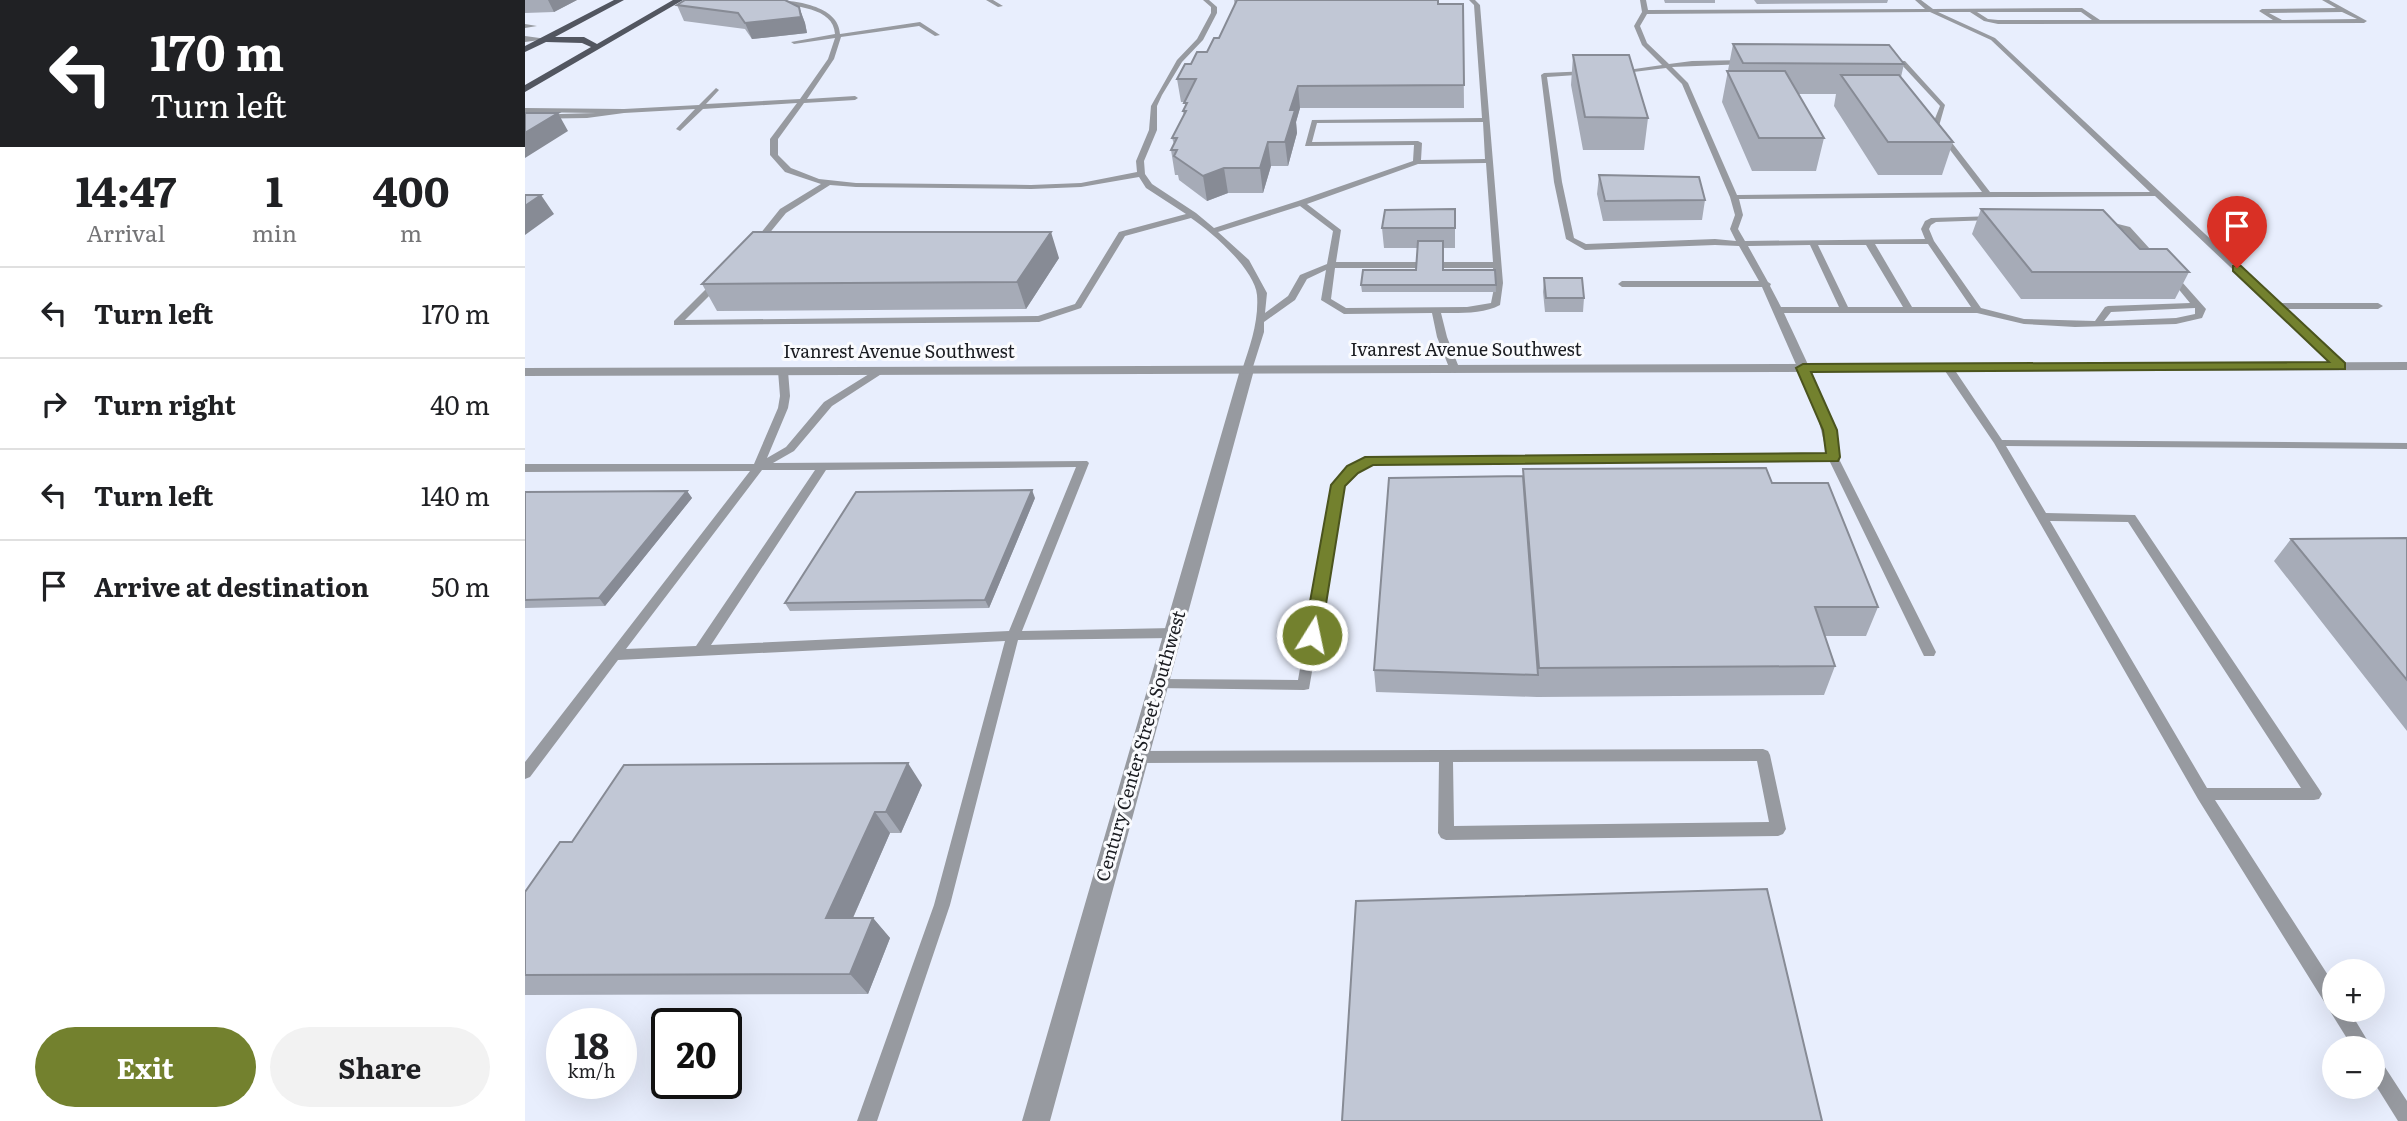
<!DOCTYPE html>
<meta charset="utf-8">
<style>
:root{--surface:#fff;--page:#f2f2f2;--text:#202124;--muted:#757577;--line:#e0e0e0;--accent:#73812e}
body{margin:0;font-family:Literata,serif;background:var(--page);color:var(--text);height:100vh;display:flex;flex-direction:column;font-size:26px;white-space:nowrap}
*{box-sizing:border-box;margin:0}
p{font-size:23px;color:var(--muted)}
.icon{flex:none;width:38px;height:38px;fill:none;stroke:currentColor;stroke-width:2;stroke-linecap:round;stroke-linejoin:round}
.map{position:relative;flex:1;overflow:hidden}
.details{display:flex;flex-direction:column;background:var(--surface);width:525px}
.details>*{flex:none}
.top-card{background:#202124;color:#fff;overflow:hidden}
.tools{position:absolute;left:1797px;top:959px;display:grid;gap:14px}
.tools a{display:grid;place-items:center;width:63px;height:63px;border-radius:50%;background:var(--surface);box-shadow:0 7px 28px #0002;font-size:35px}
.speed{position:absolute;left:21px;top:1008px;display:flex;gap:14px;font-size:35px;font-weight:700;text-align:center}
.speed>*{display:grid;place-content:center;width:91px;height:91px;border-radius:50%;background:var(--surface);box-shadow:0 7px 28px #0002;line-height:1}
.speed small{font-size:18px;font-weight:400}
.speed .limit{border:4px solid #111;border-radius:10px;background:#fff;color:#111}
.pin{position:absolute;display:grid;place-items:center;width:60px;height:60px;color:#fff;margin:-72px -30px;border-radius:50% 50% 50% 0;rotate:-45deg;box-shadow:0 0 7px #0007}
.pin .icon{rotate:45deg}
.me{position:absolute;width:77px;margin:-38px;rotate:10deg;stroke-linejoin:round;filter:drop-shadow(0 0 5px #0008)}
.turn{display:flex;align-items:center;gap:24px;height:147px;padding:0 35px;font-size:32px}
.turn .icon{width:91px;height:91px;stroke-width:2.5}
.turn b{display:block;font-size:49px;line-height:60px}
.eta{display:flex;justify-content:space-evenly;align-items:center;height:119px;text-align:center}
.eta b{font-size:42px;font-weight:700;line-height:49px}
.cta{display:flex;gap:14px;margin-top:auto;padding:14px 35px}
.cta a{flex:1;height:80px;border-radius:42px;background:var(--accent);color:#fff;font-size:28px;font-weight:700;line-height:80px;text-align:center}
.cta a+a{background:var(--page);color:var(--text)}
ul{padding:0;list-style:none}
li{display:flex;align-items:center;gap:21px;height:91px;padding:0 35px;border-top:2px solid var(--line)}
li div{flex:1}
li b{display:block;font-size:26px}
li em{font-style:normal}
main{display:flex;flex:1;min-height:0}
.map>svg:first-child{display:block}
</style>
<main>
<section class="details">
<div class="top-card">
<div class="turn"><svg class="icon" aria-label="left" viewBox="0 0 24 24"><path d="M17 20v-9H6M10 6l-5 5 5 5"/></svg><div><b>170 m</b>Turn left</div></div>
</div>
<div class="eta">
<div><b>14:47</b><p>Arrival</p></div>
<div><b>1</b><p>min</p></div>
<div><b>400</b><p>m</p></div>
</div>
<ul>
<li><svg class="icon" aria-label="left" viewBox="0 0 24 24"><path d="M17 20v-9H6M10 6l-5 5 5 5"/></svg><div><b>Turn left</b></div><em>170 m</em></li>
<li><svg class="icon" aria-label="right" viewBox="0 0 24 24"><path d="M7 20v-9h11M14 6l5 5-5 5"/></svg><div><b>Turn right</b></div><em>40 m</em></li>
<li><svg class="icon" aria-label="left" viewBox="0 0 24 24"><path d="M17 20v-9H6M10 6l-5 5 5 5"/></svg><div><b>Turn left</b></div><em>140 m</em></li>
<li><svg class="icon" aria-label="arrive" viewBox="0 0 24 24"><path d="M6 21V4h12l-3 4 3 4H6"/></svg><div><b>Arrive at destination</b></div><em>50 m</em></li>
</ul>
<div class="cta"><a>Exit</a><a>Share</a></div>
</section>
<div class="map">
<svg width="1882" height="1121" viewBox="0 0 1882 1121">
<rect width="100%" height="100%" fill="#e8eefd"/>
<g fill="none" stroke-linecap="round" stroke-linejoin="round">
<path fill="#979aa0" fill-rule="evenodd" d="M 246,0 C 268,0 314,5 315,34 L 395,22 L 415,35 L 410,36 L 394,26 L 316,37 L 309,59 L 282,99 L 330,96 L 333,98 L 330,100 L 279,103 L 253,139 L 253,155 L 266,168 L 294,179 L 331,183 L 506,185 L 556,183 L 612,172 L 611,161 L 624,130 L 626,106 L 652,60 L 672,39 L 686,13 L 686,7 L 678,0 L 684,0 L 692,7 L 692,13 L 678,40 L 657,62 L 637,95 L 632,106 L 632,130 L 619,161 L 620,174 L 627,184 L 671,213 L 689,228 L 773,201 L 888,161 L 889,145 L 780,146 L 787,120 L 957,118 L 949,5 L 944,0 L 950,0 L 955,5 L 978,283 L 975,305 C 959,314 935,313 916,313 L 922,337 L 935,370 L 930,373 L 925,370 L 912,337 L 907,313 L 819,314 L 796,300 L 801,270 L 782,279 L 770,300 L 739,322 L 739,332 L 727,370 L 722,373 L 718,372 L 717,370 C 725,346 734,321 732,295 C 730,270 687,232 666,218 L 600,236 L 556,308 L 514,322 L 149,325 L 149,321 L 190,280 L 193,279 L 197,282 L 196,284 L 160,320 L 513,316 L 550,304 L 594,232 L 661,214 L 621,188 L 614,177 L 556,187 L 506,189 L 331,187 L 305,185 L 261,213 L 234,246 L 231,247 L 227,244 L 255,209 L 296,184 L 260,172 L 245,155 L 245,139 L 272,103 L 178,109 L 155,131 L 151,129 L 170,109 L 99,113 L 62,118 L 0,119 L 0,115 L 71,113 L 0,112 L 0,108 L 99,109 L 174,105 L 191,88 L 194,90 L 181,104 L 275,99 L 303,59 L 310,38 L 269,44 L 266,42 L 310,34 C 309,7 268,6 248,3 ZM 958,122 L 960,159 L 896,160 L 897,143 L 893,141 L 787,142 L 792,123 ZM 961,163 L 968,262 L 811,262 L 816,230 L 782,204 L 893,164 ZM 775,206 L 808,231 L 802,264 L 775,275 L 763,296 L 740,313 L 742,293 L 724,260 L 693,232 ZM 810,268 L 968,268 L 970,283 L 966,303 L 942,307 L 821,308 L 806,299 Z
M 461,0 L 468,0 L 478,6 L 473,7 Z
M 1115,0 L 1121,0 L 1123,10 L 1400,9 L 1390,0 L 1396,0 L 1408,9 L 1557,8 L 1575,20 L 1748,20 L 1734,11 L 1737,9 L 1811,8 L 1797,0 L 1804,0 L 1842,21 L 1839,23 L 1473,24 L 1459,21 L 1445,12 L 1413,12 L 1470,38 L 1754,303 L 1853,303 L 1858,306 L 1853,309 L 1760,309 L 1820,366 L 1815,369 L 1812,368 L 1630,196 L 1214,199 L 1218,215 L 1213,229 L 1220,241 L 1400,239 L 1396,229 L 1400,221 L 1406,218 L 1470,216 L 1471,218 L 1467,220 L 1411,222 L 1406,225 L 1404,229 L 1409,241 L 1456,308 L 1499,319 L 1570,321 L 1580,307 L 1583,306 L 1665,303 L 1642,275 L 1646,272 L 1649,273 L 1681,309 L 1677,318 L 1651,324 L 1550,327 L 1499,324 L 1452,313 L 1259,313 C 1280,359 1306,407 1313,457 L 1411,652 L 1409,656 L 1399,656 L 1397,652 L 1304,460 L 847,463 L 832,471 L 819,486 L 784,689 L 779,690 L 629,688 L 627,684 L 629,680 L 634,679 L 773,680 L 807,485 L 824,467 L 841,458 L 1302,454 L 1291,410 L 1237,287 L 1097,287 L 1093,284 L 1097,281 L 1234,281 L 1214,246 L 1190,245 L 1060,250 L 1041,239 L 1029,182 L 1016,75 L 1019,73 L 1064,71 L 1066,74 L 1022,77 L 1037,182 L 1049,238 L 1061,244 L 1190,239 L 1211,241 L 1205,229 L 1210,215 L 1205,197 L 1157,84 L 1141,68 L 1092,74 L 1089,72 L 1137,65 L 1117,45 L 1109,26 L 1117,12 ZM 1405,12 L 1466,40 L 1625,192 L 1465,192 L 1414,126 L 1420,105 L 1380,61 L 1361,60 L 1359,63 L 1376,64 L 1415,106 L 1407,126 L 1457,192 L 1212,195 L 1163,83 L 1147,67 L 1221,64 L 1224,62 L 1221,60 L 1167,61 L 1144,64 L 1122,43 L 1115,26 L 1122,14 ZM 1452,12 L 1556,12 L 1567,20 L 1473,20 L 1463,19 ZM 1817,12 L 1832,19 L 1757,20 L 1744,13 ZM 1350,244 L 1403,244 L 1446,307 L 1387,307 ZM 1285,245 L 1314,307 L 1256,307 L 1245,286 L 1246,284 L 1243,282 L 1223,246 ZM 1293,245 L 1341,245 L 1378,307 L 1323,307 ZM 1670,308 L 1670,314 L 1651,318 L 1579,321 L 1586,312 Z
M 0,24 L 12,26 L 0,28 Z
M 1573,219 L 1605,227 L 1635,260 L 1628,262 L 1599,231 L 1573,223 Z
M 1423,365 L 1427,366 L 1477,440 L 1882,443 L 1882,449 L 1481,446 L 1521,513 L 1610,515 L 1794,789 L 1797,794 L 1794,799 L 1789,800 L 1690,800 L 1810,986 L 1810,1010 L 1824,1010 L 1847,1048 L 1828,1048 L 1808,1016 L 1673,799 L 1469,443 L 1418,368 ZM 1525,521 L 1603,522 L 1776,788 L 1682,788 Z
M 258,368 L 263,371 L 265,396 L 263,408 L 242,458 L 261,447 L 299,402 L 352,369 L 360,369 L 361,371 L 307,406 L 269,451 L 248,463 L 562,461 L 564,463 L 497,631 L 648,628 L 653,630 L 655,633 L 653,636 L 648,638 L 493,640 L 425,905 L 352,1121 L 332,1121 L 409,905 L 480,641 L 93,660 L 5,777 L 0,779 L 0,762 L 225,471 L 0,472 L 0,464 L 229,464 L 253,408 L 255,396 L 253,371 ZM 551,467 L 484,631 L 186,645 L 301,470 ZM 237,470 L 290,470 L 171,646 L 101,649 Z
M 1238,749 L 1243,751 L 1245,755 L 1261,829 L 1258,834 L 1253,836 L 921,840 L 916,838 L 913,833 L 914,762 L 613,763 L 608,761 L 606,757 L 608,753 L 613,751 ZM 1232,761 L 1244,822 L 929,826 L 928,762 Z
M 1848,1055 L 1854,1058 L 1882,1101 L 1882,1121 L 1873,1121 L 1848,1081 Z"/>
<path fill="#979aa0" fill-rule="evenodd" d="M 0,36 L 22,39 L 0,42 Z
M 722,366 L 729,370 L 525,1121 L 497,1121 L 715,370 Z"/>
<path fill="#979aa0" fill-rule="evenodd" d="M 1882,362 L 1882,370 L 0,376 L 0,368 Z"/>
<path fill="#525660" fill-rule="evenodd" d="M 89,0 L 99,0 L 30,37 L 59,37 L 72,44 L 148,0 L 158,0 L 0,92 L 0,85 L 66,47 L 57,43 L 21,42 L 0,52 L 0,46 Z"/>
</g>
<path fill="#a6abb7" d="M 0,0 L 52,0 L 29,12 L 0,13 Z
M 709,0 L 913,0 L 913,4 L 938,4 L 939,108 L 775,108 L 771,122 L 772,133 L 763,166 L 746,166 L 738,193 L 703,193 L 682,201 L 654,180 L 653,175 L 650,175 L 646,150 L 649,144 L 647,138 L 659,116 L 658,111 L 660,107 L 660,102 L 656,102 L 652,79 L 666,64 L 682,52 L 694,38 L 710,6 Z
M 1139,0 L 1190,0 L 1190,3 L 1140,3 Z
M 1229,0 L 1363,0 L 1362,3 L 1232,4 Z
M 152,5 L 274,7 L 280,23 L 282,33 L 227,39 L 220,29 L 159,21 Z
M 1208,44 L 1379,64 L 1376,77 L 1428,142 L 1417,175 L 1353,175 L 1309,106 L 1311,94 L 1273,94 L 1299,138 L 1291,171 L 1227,171 L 1197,102 Z
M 1048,55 L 1123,118 L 1119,150 L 1058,150 L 1046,85 Z
M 1074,175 L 1180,200 L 1177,220 L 1078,221 L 1072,194 Z
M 930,209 L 930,248 L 919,248 L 918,270 L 970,270 L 971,292 L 837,292 L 836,285 L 891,270 L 893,248 L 859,248 L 857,228 Z
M 1456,209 L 1615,249 L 1664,272 L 1650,299 L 1496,299 L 1447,234 Z
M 534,258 L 501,309 L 192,311 L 177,284 Z
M 1019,278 L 1059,298 L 1058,312 L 1020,312 L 1018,292 Z
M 998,469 L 1247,483 L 1353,607 L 1341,636 L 1300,636 L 1310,666 L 1299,695 L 1012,697 L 851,692 L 849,670 L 998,476 Z
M 162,491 L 167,498 L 80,606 L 0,608 L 0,492 Z
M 510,498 L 464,608 L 265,611 L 260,603 Z
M 1882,538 L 1882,731 L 1749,561 L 1766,539 Z
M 397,785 L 376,833 L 365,833 L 328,918 L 348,918 L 365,938 L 343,994 L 0,995 L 0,892 L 47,842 Z"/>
<path fill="#878b95" d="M 23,0 L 52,0 L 29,12 Z
M 274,7 L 280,23 L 282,33 L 227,39 L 220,23 Z
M 773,86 L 775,108 L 771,122 L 772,133 L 763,166 L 760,142 L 765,110 Z
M 33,113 L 43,131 L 0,158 L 0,133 Z
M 743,142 L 746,166 L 738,193 L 735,168 Z
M 699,168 L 703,193 L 682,201 L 678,176 Z
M 16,195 L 29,214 L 0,235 L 0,206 Z
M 526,232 L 534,258 L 501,309 L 492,282 Z
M 507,490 L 510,498 L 464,608 L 460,600 Z
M 162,491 L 167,498 L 80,606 L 74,598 Z
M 383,763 L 397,785 L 376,833 L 361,812 Z
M 350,812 L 365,833 L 319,938 L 301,918 Z
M 348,918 L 365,938 L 343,994 L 325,974 Z"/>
<path fill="#c1c7d5" stroke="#878b95" stroke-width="2" d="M 160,0 L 260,0 L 274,7 L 276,17 L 220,23 L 213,13 L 152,5 Z
M 712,0 L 913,0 L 913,4 L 938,4 L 939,85 L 773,86 L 765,110 L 770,110 L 760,142 L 743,142 L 735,168 L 699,168 L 678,176 L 649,156 L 652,150 L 646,150 L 652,138 L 647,138 L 661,111 L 658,111 L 662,103 L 659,103 L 671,79 L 652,79 L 660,64 L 666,64 L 672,52 L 682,52 L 689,38 L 694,38 Z
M 1208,44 L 1364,45 L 1379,64 L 1218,63 Z
M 1048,55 L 1104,55 L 1123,118 L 1060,117 Z
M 1202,71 L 1260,71 L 1299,138 L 1234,138 Z
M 1316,75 L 1374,75 L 1428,142 L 1363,142 Z
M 0,113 L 33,113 L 0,133 Z
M 1074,175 L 1174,177 L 1180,200 L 1080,201 Z
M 0,195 L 16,195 L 0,206 Z
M 930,209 L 930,228 L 857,228 L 860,210 Z
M 1456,209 L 1578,210 L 1615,249 L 1642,249 L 1664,272 L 1507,272 Z
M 228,232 L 526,232 L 492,282 L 177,284 Z
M 893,241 L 918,241 L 918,270 L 970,270 L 971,285 L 836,285 L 838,270 L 891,270 Z
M 1019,278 L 1057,278 L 1059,298 L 1021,298 Z
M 1241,468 L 1247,483 L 1303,483 L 1353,607 L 1290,607 L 1310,666 L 1014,668 L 998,469 Z
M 998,476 L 1013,675 L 849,670 L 864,478 Z
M 507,490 L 460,600 L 260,603 L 331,492 Z
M 162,491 L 74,598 L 0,600 L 0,492 Z
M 1882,538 L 1882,680 L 1766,539 Z
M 383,763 L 361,812 L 350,812 L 301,918 L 348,918 L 325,974 L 0,975 L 0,892 L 35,842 L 47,842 L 99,765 Z
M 1242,889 L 1297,1121 L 817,1121 L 831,901 Z"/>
<path fill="#73812e" stroke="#4b541e" stroke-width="2" d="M 1708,266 L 1716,266 L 1820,363 L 1820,369 L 1286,372 L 1312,430 L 1315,457 L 1313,461 L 848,465 L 833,473 L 820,486 L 796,635 L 793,639 L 781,639 L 779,635 L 806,485 L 822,466 L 840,457 L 1301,453 L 1298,430 L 1271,368 L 1278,364 L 1804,362 L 1708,271 Z"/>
<g text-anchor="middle" stroke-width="6" stroke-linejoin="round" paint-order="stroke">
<g font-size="18" fill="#1b1d22" stroke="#fafbfe">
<text x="941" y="356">Ivanrest Avenue Southwest</text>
<text x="374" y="358">Ivanrest Avenue Southwest</text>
<text transform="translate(616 746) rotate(-74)" y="6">Century Center Street Southwest</text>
</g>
</g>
</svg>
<div class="tools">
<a>+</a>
<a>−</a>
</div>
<div class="speed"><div>18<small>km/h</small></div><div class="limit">20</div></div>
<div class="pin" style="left:1712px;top:268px;background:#d93025"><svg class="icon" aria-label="arrive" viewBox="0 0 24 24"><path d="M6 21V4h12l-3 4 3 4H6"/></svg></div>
<svg class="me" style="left:787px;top:635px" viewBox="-20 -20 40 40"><circle r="17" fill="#73812e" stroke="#fff" stroke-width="3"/><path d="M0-11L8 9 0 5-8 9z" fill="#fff"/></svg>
</div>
</main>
